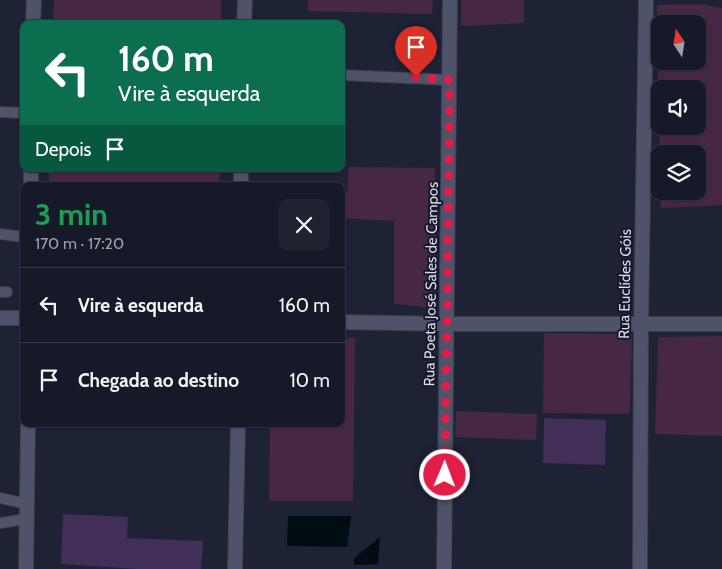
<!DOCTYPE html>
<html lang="pt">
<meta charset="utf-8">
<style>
:root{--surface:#161a28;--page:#1f2330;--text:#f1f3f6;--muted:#9ea1a8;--line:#353845}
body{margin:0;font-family:Cabin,sans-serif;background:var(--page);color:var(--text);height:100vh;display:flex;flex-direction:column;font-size:19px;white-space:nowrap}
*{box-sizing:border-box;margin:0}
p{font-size:16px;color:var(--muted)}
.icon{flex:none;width:28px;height:28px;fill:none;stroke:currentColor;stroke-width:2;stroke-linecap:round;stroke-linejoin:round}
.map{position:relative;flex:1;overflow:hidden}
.details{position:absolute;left:20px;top:182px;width:325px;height:245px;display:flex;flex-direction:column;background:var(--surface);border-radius:10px;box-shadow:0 1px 4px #0004,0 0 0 1px var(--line)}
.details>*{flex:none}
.banner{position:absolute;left:20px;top:20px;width:325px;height:152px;border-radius:10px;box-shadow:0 1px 4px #0004,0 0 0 1px var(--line);background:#0b6e4f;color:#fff;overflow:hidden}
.needle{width:32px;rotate:348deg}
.buttons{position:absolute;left:651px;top:15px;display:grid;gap:10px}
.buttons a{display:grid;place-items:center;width:55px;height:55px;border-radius:10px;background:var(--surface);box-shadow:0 1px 4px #0004,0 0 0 1px var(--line);font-size:25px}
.pin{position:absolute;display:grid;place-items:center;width:42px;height:42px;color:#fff;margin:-51px -21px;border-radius:50% 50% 50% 0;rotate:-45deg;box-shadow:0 0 5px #0007}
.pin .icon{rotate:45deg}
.me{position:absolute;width:55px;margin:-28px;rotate:1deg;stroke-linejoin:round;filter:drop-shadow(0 0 4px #0008)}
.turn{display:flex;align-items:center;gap:18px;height:105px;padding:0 15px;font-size:22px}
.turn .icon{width:65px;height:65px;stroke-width:2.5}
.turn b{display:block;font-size:35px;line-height:42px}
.then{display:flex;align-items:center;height:48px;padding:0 15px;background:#0003;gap:10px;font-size:19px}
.round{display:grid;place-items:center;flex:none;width:52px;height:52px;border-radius:10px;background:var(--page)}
.summary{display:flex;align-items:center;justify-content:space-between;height:85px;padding:0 15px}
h1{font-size:30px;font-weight:700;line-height:38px;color:#1e9e55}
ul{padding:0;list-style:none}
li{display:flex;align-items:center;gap:15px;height:75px;padding:0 15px;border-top:1px solid var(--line)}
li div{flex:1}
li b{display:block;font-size:19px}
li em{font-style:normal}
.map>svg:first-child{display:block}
</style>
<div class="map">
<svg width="722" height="569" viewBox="0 0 722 569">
<rect width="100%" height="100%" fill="#1e2235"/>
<path fill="#472844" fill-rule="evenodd" d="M 54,0 L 221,0 L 221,24 L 53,24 Z
M 308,0 L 433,0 L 432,14 L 308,11 Z
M 461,0 L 524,0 L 524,23 L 461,26 Z
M 701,4 L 722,8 L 722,205 L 661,208 L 660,191 L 698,191 L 698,154 L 660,154 L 660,165 L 657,5 ZM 660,24 L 698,24 L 698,61 L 660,61 ZM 660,89 L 698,89 L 698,126 L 660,126 Z
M 349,167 L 435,168 L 437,308 L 394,304 L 394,221 L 341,218 L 341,193 L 347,193 Z
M 49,169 L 220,169 L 219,186 L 49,186 Z
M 544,333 L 632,334 L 630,414 L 543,413 Z
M 722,336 L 722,436 L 655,434 L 658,337 Z
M 341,338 L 355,338 L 353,501 L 269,501 L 270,424 L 341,424 Z
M 456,411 L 537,414 L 536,440 L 455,437 Z"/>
<path fill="#000e13" d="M 288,516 L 351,516 L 347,547 L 287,546 Z
M 380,537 L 378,564 L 354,565 L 354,558 Z"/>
<path fill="#412f58" d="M 544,418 L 606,420 L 605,465 L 543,463 Z
M 63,514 L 128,517 L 127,538 L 203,541 L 201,569 L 137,569 L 61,564 Z"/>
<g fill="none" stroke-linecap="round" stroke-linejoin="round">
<g stroke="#3b3d4d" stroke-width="12">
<path id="service" d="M 341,75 L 450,80
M 0,112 L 24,113
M 0,234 L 24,237
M 0,292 L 7,292
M 0,498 L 27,504
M 0,523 L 27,519"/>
</g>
<g stroke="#3b3d4d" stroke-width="16">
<path id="minor" d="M 33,24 L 34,0
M 31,186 L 31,169
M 0,318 L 24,318
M 341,322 L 447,324 L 722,324
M 26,569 L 28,424
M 444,569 L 450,0
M 640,569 L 641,324 L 646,0"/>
</g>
<g stroke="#3b3d4d" stroke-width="16">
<path id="tertiary" d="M 244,24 L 245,0
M 241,169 L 241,186
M 235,569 L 238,424"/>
</g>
<use href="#service" stroke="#4f5369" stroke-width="10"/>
<use href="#minor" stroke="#4f5369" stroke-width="14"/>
<use href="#tertiary" stroke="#4f5369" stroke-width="14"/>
</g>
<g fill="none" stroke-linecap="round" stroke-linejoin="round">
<path stroke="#e11d48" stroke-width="9" stroke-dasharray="0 16.2" d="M 416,77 L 450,80 L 445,475"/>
</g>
<g text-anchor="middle" stroke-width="4" stroke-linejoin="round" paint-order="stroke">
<g font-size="15" fill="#daddea" stroke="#15192a">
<text transform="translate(431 284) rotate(-89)" y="5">Rua Poeta José Sales de Campos</text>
<text transform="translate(625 284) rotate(-89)" y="5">Rua Euclídes Góis</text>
</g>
</g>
</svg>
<div class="buttons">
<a><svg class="needle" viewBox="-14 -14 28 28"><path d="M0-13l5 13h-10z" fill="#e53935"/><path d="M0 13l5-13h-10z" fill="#9ea1a8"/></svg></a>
<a><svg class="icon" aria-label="sound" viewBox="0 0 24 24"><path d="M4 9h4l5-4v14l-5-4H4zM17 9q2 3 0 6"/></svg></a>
<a><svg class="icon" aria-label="layers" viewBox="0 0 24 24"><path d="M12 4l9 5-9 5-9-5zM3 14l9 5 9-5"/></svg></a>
</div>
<div class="pin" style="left:416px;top:77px;background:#d93025"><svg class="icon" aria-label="arrive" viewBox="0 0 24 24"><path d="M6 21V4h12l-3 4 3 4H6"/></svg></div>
<svg class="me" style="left:445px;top:475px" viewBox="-20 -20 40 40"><circle r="17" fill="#e11d48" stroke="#fff" stroke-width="3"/><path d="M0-11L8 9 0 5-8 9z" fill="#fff"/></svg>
<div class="banner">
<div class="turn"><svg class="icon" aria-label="left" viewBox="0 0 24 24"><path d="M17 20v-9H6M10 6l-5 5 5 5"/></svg><div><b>160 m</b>Vire à esquerda</div></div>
<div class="then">Depois<svg class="icon" aria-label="arrive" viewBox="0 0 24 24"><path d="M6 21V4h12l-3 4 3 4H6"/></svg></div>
</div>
<section class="details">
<div class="summary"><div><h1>3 min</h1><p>170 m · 17:20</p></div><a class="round"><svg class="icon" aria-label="close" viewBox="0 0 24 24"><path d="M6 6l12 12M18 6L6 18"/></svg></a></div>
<ul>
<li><svg class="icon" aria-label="left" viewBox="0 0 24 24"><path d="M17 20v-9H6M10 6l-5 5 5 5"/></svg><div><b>Vire à esquerda</b></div><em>160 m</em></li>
<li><svg class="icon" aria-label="arrive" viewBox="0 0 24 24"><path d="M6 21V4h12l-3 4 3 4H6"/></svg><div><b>Chegada ao destino</b></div><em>10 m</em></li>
</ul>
</section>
</div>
